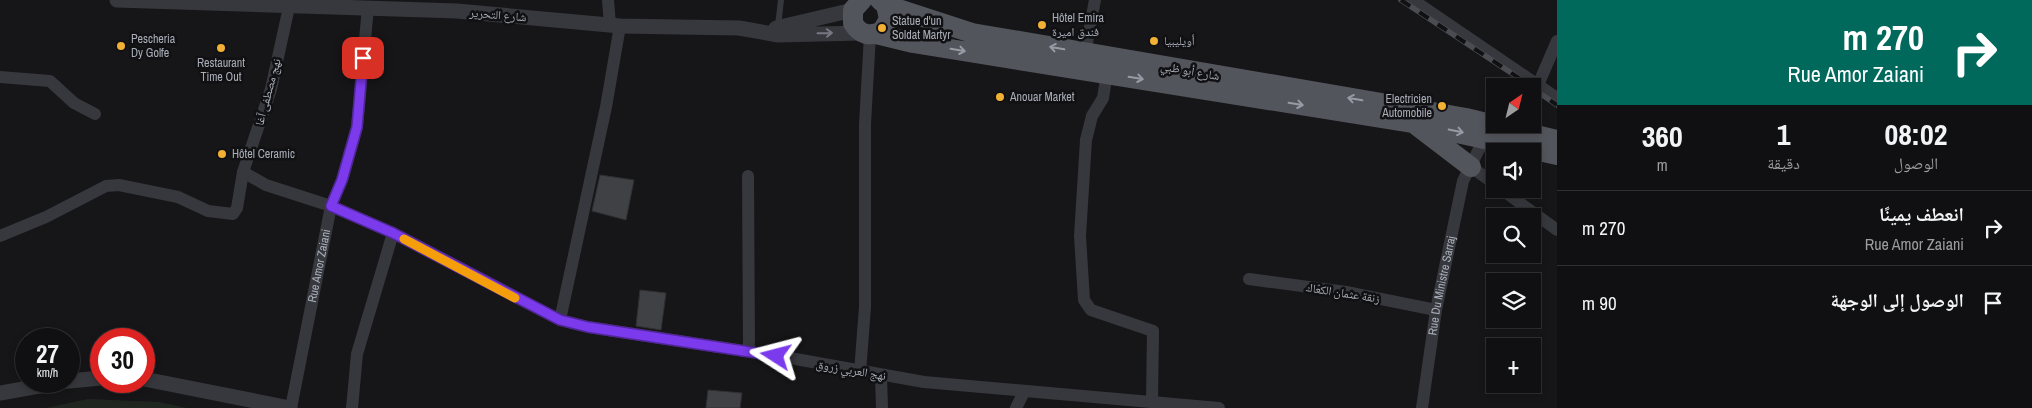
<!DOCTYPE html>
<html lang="ar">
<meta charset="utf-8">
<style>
:root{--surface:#101012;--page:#19191b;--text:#f1f3f6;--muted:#9c9d9f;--line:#303032}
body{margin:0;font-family:"Archivo Narrow","Noto Naskh Arabic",sans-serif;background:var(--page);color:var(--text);direction:rtl;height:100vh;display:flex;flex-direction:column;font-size:19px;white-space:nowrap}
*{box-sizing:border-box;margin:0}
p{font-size:16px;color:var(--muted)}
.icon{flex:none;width:28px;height:28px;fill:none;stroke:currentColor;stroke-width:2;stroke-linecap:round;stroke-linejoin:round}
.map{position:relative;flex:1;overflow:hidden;direction:ltr}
.side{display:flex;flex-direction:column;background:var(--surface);width:475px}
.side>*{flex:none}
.banner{background:#00695c;color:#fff;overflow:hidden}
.needle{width:32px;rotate:35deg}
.buttons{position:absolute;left:1486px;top:78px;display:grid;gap:10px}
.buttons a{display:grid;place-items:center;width:55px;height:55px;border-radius:0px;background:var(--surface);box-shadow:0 2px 8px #0003,0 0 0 1px var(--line);font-size:25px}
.speed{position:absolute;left:15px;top:328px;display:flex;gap:10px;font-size:25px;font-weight:700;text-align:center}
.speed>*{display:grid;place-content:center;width:65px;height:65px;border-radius:50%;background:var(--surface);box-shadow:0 2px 8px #0003,0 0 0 1px var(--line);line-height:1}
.speed small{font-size:12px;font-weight:400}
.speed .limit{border:8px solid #d22;background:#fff;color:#111}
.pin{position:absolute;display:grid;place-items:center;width:42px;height:42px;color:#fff;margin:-21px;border-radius:10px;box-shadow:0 2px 8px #0006}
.me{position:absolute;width:55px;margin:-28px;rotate:279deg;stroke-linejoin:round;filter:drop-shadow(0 0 4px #0008)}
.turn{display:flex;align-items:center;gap:18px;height:105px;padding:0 25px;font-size:22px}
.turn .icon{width:65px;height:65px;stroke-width:2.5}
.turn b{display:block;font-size:35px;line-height:42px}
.eta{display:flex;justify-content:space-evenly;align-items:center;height:85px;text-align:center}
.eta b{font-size:30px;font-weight:800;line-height:35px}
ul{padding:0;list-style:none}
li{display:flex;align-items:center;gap:15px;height:75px;padding:0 25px;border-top:1px solid var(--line)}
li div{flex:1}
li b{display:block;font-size:19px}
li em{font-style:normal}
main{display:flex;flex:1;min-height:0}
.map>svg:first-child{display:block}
</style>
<main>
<section class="side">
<div class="banner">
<div class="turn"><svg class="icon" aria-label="right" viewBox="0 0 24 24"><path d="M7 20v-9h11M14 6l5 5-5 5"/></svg><div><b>270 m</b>Rue Amor Zaiani</div></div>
</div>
<div class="eta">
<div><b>08:02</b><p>الوصول</p></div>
<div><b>1</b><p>دقيقة</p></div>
<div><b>360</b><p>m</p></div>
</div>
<ul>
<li><svg class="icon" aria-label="right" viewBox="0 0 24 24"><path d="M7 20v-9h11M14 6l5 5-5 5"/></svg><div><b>انعطف يمينًا</b><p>Rue Amor Zaiani</p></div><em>270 m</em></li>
<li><svg class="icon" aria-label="arrive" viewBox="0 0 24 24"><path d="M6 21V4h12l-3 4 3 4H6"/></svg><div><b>الوصول إلى الوجهة</b></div><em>90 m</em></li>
</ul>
</section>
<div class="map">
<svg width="1557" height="408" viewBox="0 0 1557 408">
<rect width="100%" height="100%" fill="#161618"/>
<path fill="#1e261f" d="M 88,399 L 159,402 L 187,408 L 46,408 Z"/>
<path fill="#404145" stroke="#303034" d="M 600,175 L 634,180 L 626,220 L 592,211 Z
M 640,290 L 666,293 L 661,330 L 636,326 Z
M 708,390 L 742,393 L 740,408 L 706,408 Z"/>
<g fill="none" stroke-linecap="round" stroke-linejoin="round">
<path stroke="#37383d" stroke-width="6" d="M 778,26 L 781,0"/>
<g stroke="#37383d" stroke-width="12">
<path d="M 608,0 L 610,25"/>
<path d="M 1413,0 L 1557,98"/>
<path d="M 289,7 L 271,89 L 243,172 L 266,185 L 331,206 L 393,233 L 560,320 L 588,327 L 790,358 L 924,382 L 1219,408"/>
<path d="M 1085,53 L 1095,0"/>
<path d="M 1107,73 L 1103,98 L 1092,116 L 1086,140 L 1080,236 L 1084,300 L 1091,310 L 1153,331 L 1152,401"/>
<path d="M 0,77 L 50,81 L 74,103 L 95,114"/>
<path d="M 1538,85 L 1557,41"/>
<path d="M 1471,167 L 1495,184"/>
<path d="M 748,176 L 749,351"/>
<path d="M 1501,189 L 1557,230"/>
<path d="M 0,236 L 46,217 L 106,186 L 119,185 L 178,197 L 208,211 L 233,214 L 237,208 L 243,172"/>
<path d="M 1249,279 L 1346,292 L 1436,310"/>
<path d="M 560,320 L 606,107 L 620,26"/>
<path d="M 860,372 L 865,307 L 865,124 L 870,35"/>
<path d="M 881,376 L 882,408"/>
<path id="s1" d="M 291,408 L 331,206 L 342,180 L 357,127 L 368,7"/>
<path d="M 352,408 L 357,354 L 393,233"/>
<path d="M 1016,408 L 1024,392"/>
<path id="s2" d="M 1422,408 L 1436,310 L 1463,181 L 1478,151 L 1489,136"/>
</g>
<path stroke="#37383d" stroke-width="15" d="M 117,0 L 457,11 L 620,26 L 739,28 L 778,35 L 861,33
M 776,28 L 853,10
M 144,379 L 290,408
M 69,381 L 101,378
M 0,393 L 67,381"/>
<path stroke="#53555c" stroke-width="20" d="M 862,0 L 853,10 L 853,23 C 860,35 870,37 882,31 L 889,19 L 886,5 L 880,0
M 886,5 L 972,33 L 1405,107 L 1466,118 L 1557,140
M 876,34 L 913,43 L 1412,123 L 1557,155
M 1416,125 L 1471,167"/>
<g stroke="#4a4c52" stroke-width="5.5">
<path id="rail" d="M 1401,0 L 1531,86
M 1532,88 L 1557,105"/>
</g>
<use href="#rail" stroke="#111113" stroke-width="4" stroke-dasharray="11" stroke-linecap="butt"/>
</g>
<defs><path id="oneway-shaft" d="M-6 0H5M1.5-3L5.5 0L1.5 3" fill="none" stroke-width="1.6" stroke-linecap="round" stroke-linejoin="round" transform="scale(1.25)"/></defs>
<use stroke="#757881" href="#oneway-shaft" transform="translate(825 33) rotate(-1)"/>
<g stroke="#979ba6">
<use href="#oneway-shaft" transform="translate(1057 48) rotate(-170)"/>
<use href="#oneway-shaft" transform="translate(958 50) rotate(9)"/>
<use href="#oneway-shaft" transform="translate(1136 78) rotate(9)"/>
<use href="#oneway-shaft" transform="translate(1355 99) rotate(-170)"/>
<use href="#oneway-shaft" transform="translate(1296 104) rotate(9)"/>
<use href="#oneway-shaft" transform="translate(1456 131) rotate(11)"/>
</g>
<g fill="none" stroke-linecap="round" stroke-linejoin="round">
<g stroke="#51269a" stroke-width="12">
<path id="route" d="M 363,58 L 357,127 L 342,180 L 331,206 L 393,233 L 560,320 L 588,327 L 776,356"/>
</g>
<use href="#route" stroke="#7c3aed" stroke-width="9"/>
<path stroke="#f59e0b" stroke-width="9" d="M 404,239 L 515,298"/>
</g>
<g fill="#f2b134" stroke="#111113" stroke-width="2">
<circle cx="1042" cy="25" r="5"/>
<circle cx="882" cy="28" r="5"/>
<circle cx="1154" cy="41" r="5"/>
<circle cx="121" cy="46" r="5"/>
<circle cx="221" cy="48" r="5"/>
<circle cx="1000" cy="97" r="5"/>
<circle cx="1442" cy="106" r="5"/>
<circle cx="222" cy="154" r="5"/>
</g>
<g text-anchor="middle" stroke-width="5" stroke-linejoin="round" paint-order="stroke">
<g font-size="12" fill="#a8adb8" stroke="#111113">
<text transform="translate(498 15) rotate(5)" y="4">شارع التحرير</text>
<text transform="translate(1190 71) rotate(10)" y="4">شارع أبو ظبي</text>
<text transform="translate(268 92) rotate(-75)" y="4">نهج مصطفى آغا</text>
<text dy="4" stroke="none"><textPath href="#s1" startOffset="145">Rue Amor Zaiani</textPath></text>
<text dy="4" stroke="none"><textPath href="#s2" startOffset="124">Rue Du Ministre Sarraj</textPath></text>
<text transform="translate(1343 293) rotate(9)" y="4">زنقة عثمان الكعّاك</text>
<text transform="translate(851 370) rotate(10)" y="4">نهج العربي زروق</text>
</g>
<g font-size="12" fill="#a8adb8" stroke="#111113" text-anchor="start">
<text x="1052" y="22">Hôtel Emira<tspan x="1052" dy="14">فندق اميرة</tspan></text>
<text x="892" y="25">Statue d'un<tspan x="892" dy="14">Soldat Martyr</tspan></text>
<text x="131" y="43">Pescheria<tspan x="131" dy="14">Dy Golfe</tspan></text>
<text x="1164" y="45">أويليبيا</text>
<text x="221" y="67" text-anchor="middle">Restaurant<tspan x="221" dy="14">Time Out</tspan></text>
<text x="1010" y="101">Anouar Market</text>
<text x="1432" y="103" text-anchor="end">Electricien<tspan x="1432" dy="14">Automobile</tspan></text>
<text x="232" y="158">Hôtel Ceramic</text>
</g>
</g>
</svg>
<div class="buttons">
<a><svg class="needle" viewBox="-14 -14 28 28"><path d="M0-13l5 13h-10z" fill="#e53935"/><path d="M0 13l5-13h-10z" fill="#9c9d9f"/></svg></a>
<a><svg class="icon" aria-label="sound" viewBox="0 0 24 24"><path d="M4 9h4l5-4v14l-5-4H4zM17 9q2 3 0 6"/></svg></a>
<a><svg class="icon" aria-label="search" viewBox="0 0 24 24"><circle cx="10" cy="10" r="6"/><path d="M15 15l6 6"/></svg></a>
<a><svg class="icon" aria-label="layers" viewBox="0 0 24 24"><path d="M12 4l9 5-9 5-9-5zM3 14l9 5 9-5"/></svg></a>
<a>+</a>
</div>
<div class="speed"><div>27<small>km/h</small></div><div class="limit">30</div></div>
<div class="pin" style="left:363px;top:58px;background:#d93025"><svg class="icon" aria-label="arrive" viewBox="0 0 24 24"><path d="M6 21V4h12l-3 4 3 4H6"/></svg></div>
<svg class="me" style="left:776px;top:356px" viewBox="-20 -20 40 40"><path d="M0-17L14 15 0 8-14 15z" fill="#7c3aed" stroke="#fff" stroke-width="4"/></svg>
</div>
</main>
